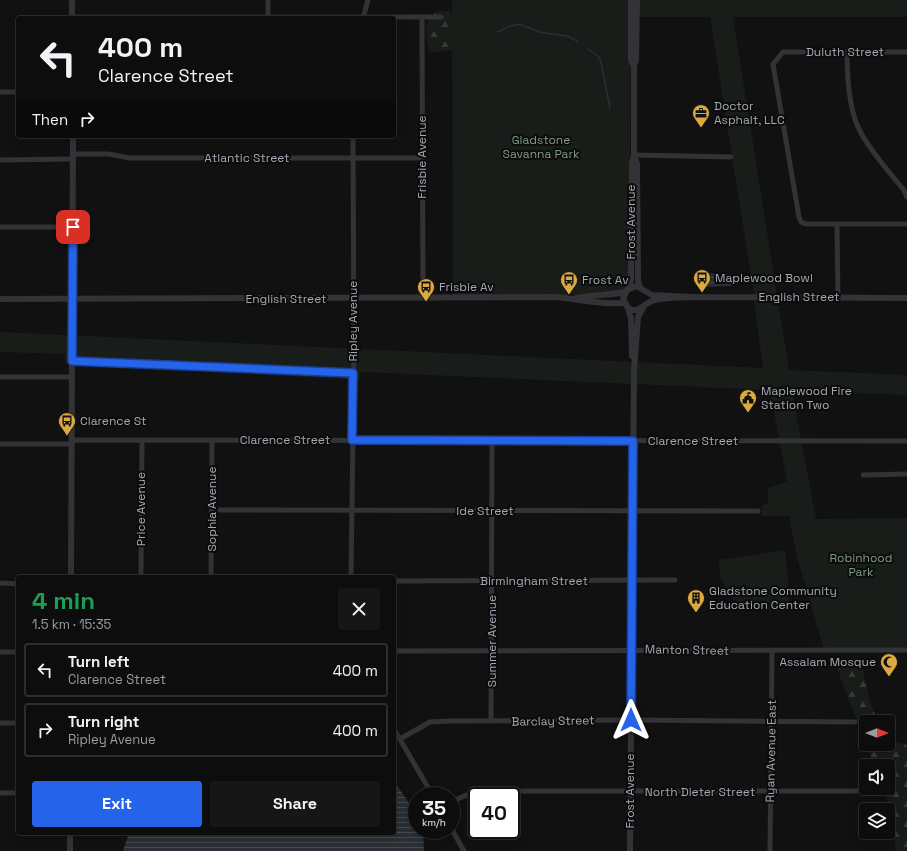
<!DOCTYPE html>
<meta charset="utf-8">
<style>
:root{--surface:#0d0d0e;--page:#161617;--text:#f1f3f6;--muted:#9a9c9e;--line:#2d2d2e;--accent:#2563eb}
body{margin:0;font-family:"Space Grotesk",sans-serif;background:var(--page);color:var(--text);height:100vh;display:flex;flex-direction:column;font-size:15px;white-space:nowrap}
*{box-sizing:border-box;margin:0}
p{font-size:13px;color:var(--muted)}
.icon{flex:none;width:22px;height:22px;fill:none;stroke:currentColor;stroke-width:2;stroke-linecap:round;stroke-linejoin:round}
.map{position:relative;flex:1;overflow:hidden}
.side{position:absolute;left:16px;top:575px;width:380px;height:260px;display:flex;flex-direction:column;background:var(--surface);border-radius:4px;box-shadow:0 2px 10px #0003,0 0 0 1px var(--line)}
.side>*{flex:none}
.banner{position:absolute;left:16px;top:16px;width:380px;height:122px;border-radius:4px;box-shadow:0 2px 10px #0003,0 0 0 1px var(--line);background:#0d0d0e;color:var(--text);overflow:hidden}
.needle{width:26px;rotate:90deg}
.fabs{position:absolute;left:859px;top:715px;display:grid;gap:8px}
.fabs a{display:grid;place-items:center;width:36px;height:36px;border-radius:4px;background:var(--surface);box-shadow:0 2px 10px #0003,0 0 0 1px var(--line);font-size:20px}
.speed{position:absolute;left:408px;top:787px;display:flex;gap:8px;font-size:20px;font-weight:700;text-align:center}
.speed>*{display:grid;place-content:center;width:52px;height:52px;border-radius:50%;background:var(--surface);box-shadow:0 2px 10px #0003,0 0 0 1px var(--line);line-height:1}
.speed small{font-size:10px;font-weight:400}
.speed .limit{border:2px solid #111;border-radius:6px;background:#fff;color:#111}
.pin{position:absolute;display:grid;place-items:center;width:34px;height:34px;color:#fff;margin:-17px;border-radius:8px;box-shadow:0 2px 6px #0006}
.me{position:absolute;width:44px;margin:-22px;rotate:0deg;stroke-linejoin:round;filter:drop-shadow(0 0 3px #0008)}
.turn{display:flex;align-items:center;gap:14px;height:84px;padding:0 16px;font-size:18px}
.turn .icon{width:52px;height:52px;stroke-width:2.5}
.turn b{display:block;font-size:28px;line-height:34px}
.then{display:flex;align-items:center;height:38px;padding:0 16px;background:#0003;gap:8px;font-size:15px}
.round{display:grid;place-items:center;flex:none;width:42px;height:42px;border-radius:4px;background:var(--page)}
.head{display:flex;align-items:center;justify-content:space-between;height:68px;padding:0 16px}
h1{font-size:24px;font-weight:700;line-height:30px;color:#1e9e55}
.button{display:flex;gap:8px;margin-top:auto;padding:8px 16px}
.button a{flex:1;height:46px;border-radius:4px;background:var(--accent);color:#fff;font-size:16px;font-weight:700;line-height:46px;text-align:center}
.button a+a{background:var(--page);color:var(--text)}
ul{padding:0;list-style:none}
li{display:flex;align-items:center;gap:12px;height:54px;margin:0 8px 6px;padding:0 8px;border:2px solid var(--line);border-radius:4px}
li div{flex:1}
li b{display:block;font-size:15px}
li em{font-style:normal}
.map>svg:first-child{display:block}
</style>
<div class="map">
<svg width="907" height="851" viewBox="0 0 907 851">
<defs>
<pattern id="forest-firs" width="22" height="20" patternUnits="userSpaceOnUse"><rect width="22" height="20" fill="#181d19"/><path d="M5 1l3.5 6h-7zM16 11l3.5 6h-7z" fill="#373b38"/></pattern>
<pattern id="water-rules" width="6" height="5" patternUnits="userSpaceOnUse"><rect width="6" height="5" fill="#292f34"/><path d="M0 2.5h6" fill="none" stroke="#454a4f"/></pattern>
</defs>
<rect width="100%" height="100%" fill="#111112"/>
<path fill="url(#forest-firs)" d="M 437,11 L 449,11 L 456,18 L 459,50 L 430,52 C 425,34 422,24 437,11 Z
M 860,658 L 871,705 L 879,722 L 866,722 L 866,744 L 888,744 L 888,739 L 907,745 L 907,851 L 896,851 L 889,804 L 882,788 L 888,788 L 888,766 L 874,766 L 834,660 Z"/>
<path fill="#181d19" d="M 452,0 L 631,0 L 629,294 L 453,296 Z
M 639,0 L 907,0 L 907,17 L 733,17 L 777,295 L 754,295 L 710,17 L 639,17 Z
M 754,301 L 778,301 L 789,370 L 907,375 L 907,395 L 792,391 L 816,519 L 907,518 L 907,650 L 824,650 L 798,561 L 789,516 L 761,516 L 762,505 L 768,504 L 768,488 L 787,482 L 770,390 L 361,372 L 360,380 L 65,364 L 65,354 L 0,352 L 0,332 L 763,368 Z
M 785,550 L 791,611 L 747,610 L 733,599 L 720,578 L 719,560 Z"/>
<path fill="url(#water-rules)" d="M 705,273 L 732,274 L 732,286 L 705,287 L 704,279 Z
M 394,781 C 404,796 417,811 417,830 L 423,830 L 424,851 L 123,851 L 129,833 L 394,833 Z"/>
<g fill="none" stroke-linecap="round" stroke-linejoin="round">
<path stroke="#292f34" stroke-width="1.5" d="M 497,32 L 510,26 L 520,24 L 539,32 L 567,36 L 577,41
M 588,49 L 599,57 L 601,62 L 610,108"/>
<path stroke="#333337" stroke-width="5" d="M 268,0 L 268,18
M 72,17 L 441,17
M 422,17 L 423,297
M 363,18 L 368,0
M 847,52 C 847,76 849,112 861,133 C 872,153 889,172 904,190 L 907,197
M 907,52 L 783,52 L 773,64 L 799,217 L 801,222 L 806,224 L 907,224
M 0,92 L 18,92
M 73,154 L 108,154 L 130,158 L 422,158
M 634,155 L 731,157
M 0,160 L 73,159
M 837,224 L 838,298
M 0,227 L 73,227
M 72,361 L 353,373
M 0,377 L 72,377
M 72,440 L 907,441
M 0,444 L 72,444
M 863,475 L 907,474
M 212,510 L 758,511
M 141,577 L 142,440
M 211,577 L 212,440
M 351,577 L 354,358 L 353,136
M 394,581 L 675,580
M 0,583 L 18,584
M 394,651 L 907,650
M 0,652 L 18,652
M 491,721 L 492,441
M 0,723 L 18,723
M 394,729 L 433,796
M 400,739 L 430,722 L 450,721 L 631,720 L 855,722
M 0,793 L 18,793
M 451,802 L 471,793 L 491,791 L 879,791
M 451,828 L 464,851
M 770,851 L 772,651"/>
<path stroke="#333337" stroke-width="6" d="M 72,0 L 72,18
M 631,0 L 631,60 L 634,66 L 634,155 L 637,164 L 638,280 L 640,287
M 634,66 L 636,60 L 637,0
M 629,288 L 631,279 L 632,164 L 634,155
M 691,297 C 681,298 658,297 650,302 C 641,306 638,314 628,308 L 623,299 L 627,290 L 636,286 L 652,295 L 691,297 L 907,298
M 0,299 L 556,297 C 579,299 601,305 624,303
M 573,299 C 590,294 608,296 625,292
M 628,308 L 631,318 L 632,356
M 71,577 L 73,136
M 70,851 L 70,833
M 630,851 L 634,371 L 638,317 L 643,308"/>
</g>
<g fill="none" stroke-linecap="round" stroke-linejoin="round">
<g stroke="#184099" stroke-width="10">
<path id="route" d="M 73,227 L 72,361 L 353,373 L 352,440 L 633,441 L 631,720"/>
</g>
<use href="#route" stroke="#2563eb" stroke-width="7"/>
</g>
<defs>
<g id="office-pin" transform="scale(0.9)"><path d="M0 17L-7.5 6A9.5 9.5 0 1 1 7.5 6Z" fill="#dca940" stroke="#0c0c0d"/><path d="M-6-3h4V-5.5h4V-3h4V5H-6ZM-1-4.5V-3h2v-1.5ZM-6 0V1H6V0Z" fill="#111"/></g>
<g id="bus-pin" transform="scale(0.9)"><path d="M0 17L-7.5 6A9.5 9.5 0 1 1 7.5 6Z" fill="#dca940" stroke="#0c0c0d"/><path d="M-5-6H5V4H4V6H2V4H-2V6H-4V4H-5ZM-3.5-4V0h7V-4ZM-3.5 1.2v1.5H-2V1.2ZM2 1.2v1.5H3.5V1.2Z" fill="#111"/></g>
<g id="civic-pin" transform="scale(0.9)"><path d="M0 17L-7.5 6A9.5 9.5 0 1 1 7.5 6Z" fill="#dca940" stroke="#0c0c0d"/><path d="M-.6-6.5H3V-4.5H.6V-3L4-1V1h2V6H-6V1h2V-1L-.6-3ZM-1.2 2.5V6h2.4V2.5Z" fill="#111"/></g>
<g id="building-pin" transform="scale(0.9)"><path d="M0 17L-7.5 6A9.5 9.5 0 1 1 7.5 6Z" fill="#dca940" stroke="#0c0c0d"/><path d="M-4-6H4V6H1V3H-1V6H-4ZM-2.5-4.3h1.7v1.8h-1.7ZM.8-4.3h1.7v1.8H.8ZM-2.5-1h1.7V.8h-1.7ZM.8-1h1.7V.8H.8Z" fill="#111"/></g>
<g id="mosque-pin" transform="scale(0.9)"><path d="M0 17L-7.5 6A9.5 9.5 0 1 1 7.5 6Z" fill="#dca940" stroke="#0c0c0d"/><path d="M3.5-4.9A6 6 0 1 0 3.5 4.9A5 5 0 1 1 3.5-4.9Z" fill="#111"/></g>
</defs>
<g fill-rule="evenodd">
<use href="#office-pin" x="701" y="113"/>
<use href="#bus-pin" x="702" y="278"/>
<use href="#bus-pin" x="569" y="280"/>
<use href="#bus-pin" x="426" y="287"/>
<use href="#civic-pin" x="748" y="398"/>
<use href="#bus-pin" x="67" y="421"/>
<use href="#building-pin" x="696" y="598"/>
<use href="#mosque-pin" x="889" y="662"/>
</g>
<g text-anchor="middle" stroke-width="4" stroke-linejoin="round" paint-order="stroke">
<g font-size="12" fill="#a4a8b2" stroke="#0c0c0d">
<text x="845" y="56">Duluth Street</text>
<text transform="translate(422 157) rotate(-90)" y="4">Frisbie Avenue</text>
<text x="247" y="162">Atlantic Street</text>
<text transform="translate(631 222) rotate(-90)" y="4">Frost Avenue</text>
<text x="799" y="301">English Street</text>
<text x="286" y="303">English Street</text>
<text transform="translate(353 321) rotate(-90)" y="4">Ripley Avenue</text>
<text x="285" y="444">Clarence Street</text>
<text x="693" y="445">Clarence Street</text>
<text transform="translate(141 509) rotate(-90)" y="4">Price Avenue</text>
<text transform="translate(212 509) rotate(-90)" y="4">Sophia Avenue</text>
<text x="485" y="515">Ide Street</text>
<text x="534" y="585">Birmingham Street</text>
<text transform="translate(492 641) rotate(-90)" y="4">Summer Avenue</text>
<text transform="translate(687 650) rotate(1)" y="4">Manton Street</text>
<text transform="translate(553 721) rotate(-1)" y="4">Barclay Street</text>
<text transform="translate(771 751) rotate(-89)" y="4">Ryan Avenue East</text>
<text transform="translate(630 791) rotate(-90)" y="4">Frost Avenue</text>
<text x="700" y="796">North Dieter Street</text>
</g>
<g font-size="12" fill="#a4a8b2" stroke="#0c0c0d" text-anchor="start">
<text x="714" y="110">Doctor<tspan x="714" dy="14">Asphalt, LLC</tspan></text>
<text x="715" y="282">Maplewood Bowl</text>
<text x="582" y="284">Frost Av</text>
<text x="439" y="291">Frisbie Av</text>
<text x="761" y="395">Maplewood Fire<tspan x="761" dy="14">Station Two</tspan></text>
<text x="80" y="425">Clarence St</text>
<text x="709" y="595">Gladstone Community<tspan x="709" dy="14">Education Center</tspan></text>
<text x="876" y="666" text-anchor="end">Assalam Mosque</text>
</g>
<g font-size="12" fill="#7d9b7f" stroke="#0c0c0d">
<text x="541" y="144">Gladstone<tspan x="541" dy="14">Savanna Park</tspan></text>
<text x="861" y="562">Robinhood<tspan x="861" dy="14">Park</tspan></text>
</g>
</g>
</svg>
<div class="fabs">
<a><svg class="needle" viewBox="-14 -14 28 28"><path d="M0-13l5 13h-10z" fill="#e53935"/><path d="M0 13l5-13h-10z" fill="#9a9c9e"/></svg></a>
<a><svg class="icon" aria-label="sound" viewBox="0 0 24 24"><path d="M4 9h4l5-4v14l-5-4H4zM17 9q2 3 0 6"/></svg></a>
<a><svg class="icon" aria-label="layers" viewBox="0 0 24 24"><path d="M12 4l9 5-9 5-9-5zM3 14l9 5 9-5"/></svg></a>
</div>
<div class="speed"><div>35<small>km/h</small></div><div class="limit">40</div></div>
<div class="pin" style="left:73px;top:227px;background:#d93025"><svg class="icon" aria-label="arrive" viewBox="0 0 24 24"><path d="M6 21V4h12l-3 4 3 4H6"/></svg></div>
<svg class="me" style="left:631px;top:720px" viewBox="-20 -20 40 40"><path d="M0-17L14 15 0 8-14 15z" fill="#2563eb" stroke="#fff" stroke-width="4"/></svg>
<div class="banner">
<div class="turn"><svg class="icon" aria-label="left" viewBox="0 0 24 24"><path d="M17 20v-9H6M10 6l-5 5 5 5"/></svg><div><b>400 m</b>Clarence Street</div></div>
<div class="then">Then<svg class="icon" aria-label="right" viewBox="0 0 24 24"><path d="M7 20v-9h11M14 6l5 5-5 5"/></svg></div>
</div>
<section class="side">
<div class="head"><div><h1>4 min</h1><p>1.5 km · 15:35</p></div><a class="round"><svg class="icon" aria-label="close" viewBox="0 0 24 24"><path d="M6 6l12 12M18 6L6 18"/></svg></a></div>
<ul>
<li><svg class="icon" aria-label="left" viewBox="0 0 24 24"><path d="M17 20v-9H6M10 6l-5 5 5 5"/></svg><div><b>Turn left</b><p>Clarence Street</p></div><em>400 m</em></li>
<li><svg class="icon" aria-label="right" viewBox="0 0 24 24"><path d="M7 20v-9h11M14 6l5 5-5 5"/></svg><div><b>Turn right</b><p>Ripley Avenue</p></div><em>400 m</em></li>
</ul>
<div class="button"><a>Exit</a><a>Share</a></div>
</section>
</div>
